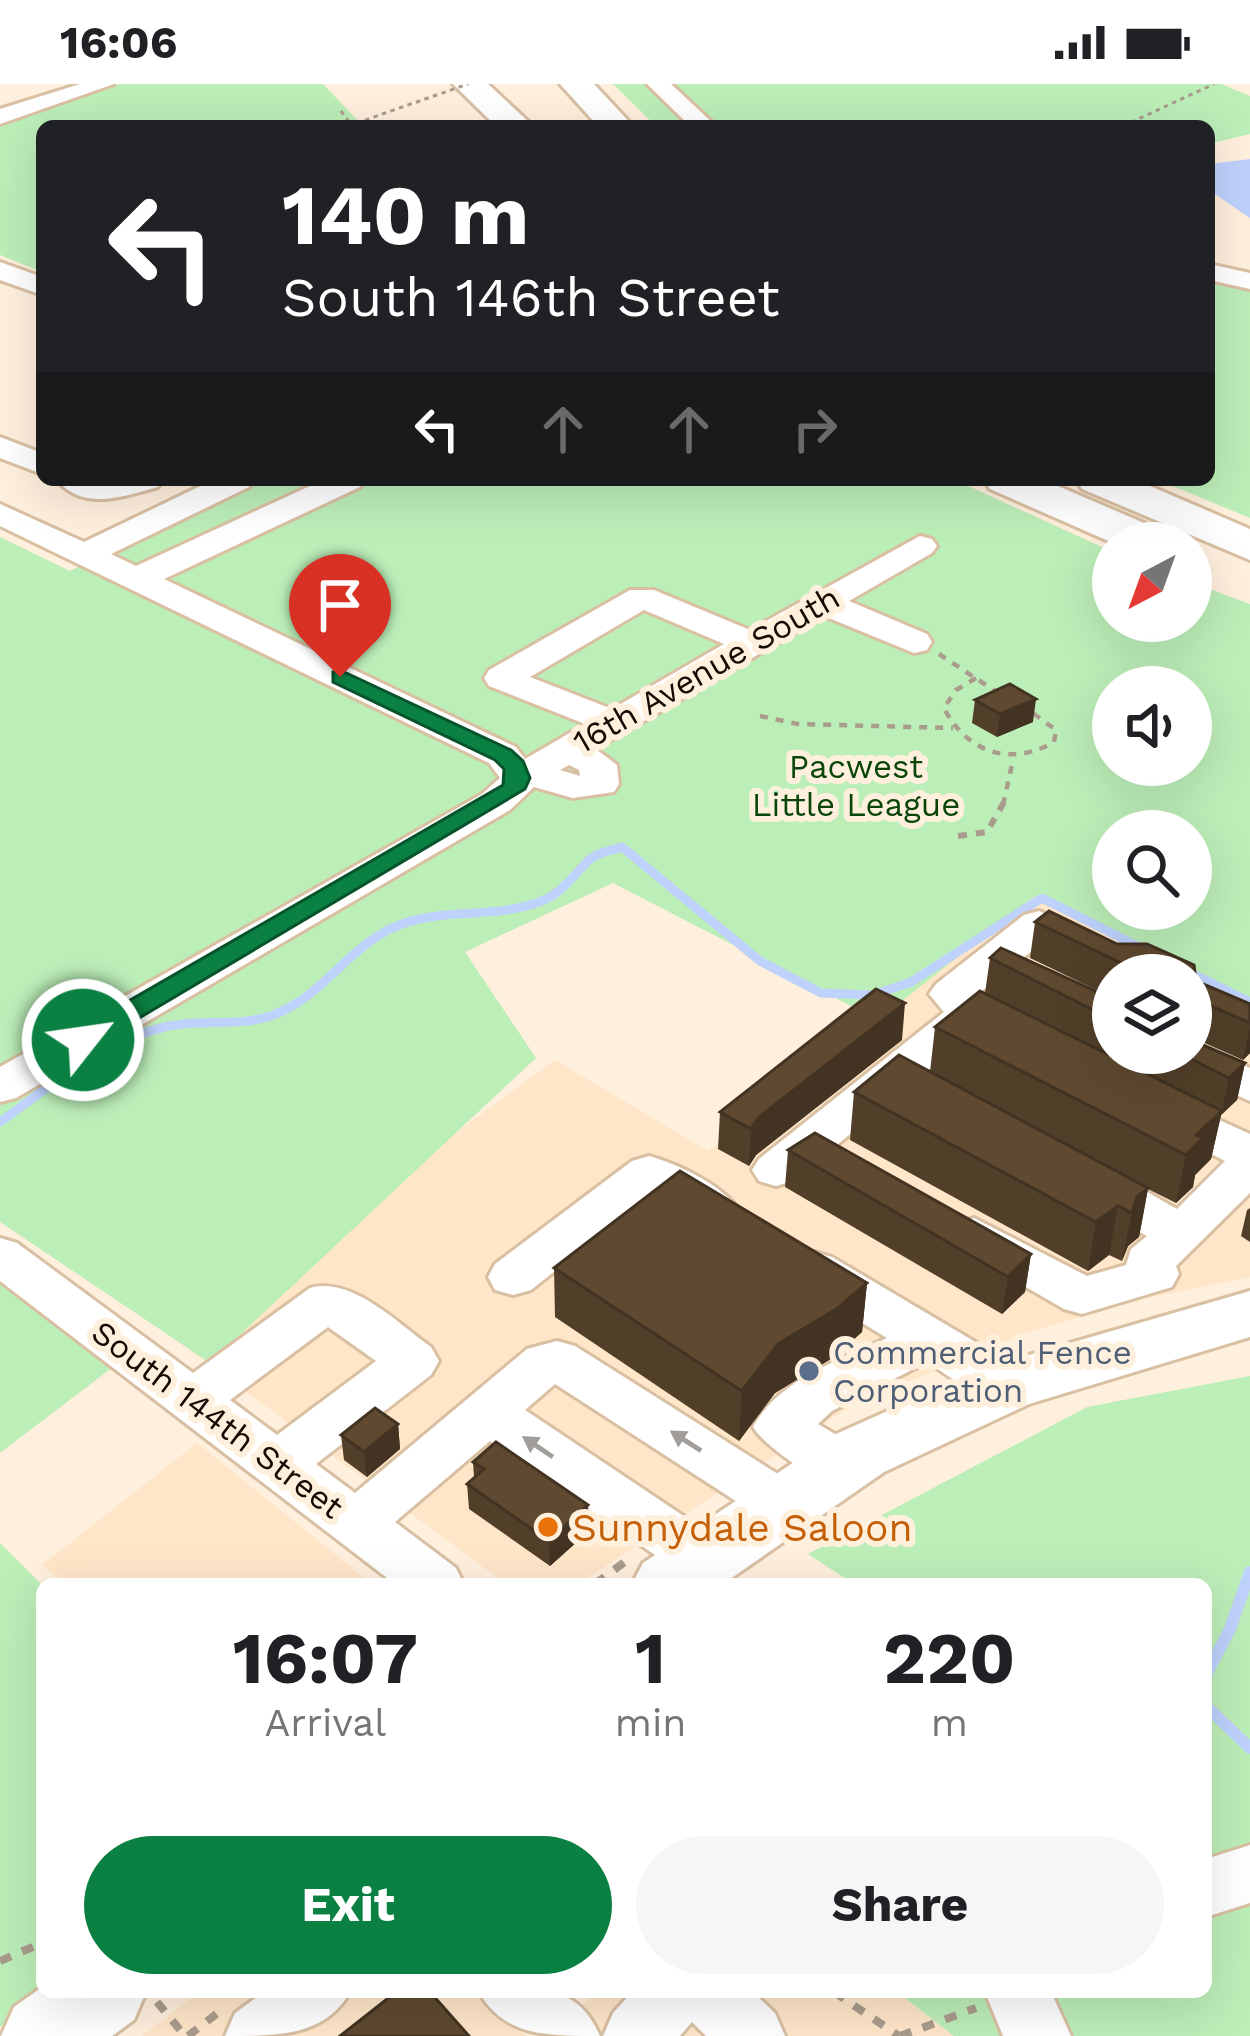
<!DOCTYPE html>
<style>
:root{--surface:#fff;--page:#f6f6f6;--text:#202124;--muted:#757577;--accent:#0b8043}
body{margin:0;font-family:"Work Sans",sans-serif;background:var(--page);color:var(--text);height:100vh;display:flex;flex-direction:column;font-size:45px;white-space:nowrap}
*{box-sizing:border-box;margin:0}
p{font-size:39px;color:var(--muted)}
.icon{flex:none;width:66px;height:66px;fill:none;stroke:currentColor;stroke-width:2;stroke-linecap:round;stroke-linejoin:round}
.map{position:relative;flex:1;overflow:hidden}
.details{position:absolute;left:36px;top:1494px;width:1176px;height:420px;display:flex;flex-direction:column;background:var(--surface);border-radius:18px;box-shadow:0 12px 48px #0002}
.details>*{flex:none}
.banner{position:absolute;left:36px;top:36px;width:1179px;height:366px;border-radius:18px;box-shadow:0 12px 48px #0002;background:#202124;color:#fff;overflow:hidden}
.needle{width:78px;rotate:221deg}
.buttons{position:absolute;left:1092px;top:438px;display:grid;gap:24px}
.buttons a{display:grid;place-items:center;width:120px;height:120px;border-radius:50%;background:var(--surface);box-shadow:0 12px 48px #0002;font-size:60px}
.pin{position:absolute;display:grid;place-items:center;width:102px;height:102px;color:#fff;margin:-123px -51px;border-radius:50% 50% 50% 0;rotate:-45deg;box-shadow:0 0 12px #0007}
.pin .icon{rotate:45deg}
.me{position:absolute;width:132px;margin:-66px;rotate:60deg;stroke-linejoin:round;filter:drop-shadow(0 0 9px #0008)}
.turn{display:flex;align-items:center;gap:42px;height:252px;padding:0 48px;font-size:54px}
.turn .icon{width:156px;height:156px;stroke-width:2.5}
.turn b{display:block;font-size:84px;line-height:102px}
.lanes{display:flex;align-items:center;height:114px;padding:0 48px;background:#0003;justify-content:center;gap:60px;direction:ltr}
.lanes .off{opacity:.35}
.eta{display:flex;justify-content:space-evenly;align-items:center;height:204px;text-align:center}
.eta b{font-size:72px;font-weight:700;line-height:84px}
.button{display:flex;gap:24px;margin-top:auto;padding:24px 48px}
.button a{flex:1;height:138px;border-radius:72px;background:var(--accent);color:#fff;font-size:48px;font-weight:700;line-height:138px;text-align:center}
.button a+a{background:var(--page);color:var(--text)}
.status{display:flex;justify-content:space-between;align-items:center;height:84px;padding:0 60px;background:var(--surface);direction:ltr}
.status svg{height:33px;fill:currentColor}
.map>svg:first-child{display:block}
</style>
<div class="status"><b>16:06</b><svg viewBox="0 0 49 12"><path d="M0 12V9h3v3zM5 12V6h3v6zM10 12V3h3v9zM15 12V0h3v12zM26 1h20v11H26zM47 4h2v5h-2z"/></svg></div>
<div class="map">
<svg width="1250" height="1952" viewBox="0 0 1250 1952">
<rect width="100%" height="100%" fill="#ffefdd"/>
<path fill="#ffe6c9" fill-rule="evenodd" d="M 1034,813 L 1250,916 L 1250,1193 L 1147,1214 L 1025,1249 L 851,1322 L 578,1500 L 506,1500 L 175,1255 L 555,976 L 708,1067 ZM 1113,891 L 1191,891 L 1191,969 L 1113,969 Z
M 197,1359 L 372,1500 L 64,1500 L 42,1481 Z
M 199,1908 L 478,1908 L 526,1952 L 142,1952 Z
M 595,1908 L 897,1908 L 954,1952 L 554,1952 Z"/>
<path fill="#bceeb8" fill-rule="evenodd" d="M 120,0 L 323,0 L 363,42 L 42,42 L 42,188 L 0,171 L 0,38 Z
M 613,0 L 1221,0 L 1250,12 L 1250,50 L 1209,60 L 1209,42 L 656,42 Z
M 1209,180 L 1250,204 L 1250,434 L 1158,396 L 1209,396 Z
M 260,396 L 955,396 L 1113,468 L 1113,537 L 1191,537 L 1191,498 L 1250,520 L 1250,914 L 1055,823 L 1033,818 L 1033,814 L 878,936 L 613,799 L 465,868 L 536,974 L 210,1279 L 0,1138 L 0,453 L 70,487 ZM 1113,603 L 1191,603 L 1191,681 L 1113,681 ZM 1113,747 L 1191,747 L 1191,825 L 1113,825 Z
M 0,1200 L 113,1283 L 0,1369 Z
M 1250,1292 L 1250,1952 L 954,1952 L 897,1908 L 1206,1908 L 1206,1500 L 854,1500 L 808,1470 L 1087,1323 Z
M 0,1459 L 42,1501 L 42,1908 L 48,1908 L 0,1943 Z"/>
<path fill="#bed2fc" d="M 1250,75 L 1250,134 L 1209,106 L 1209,80 Z"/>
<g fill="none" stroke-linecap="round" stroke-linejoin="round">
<path stroke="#bed2fc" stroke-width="9" d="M 1185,886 L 1250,918
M 0,1038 C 51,1002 103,957 165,943 C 200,934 239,944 273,931 C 320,914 346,867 390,845 C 435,823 487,835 533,820 C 561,812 570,795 589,776 C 596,769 612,766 622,763 L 760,877 L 821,909 L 873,911 L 911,898 L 1042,814 L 1143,865"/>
<path stroke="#bed2fc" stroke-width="12" d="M 1206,1591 L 1230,1545 L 1250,1488
M 1206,1622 L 1250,1664"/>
<g stroke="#d9c0a3" stroke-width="6">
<path id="minor" d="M 80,0 L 114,0 L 0,40 L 0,25 Z
M 647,0 L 671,0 L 716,42 L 690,42 Z
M 0,178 L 42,193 L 42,211 L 0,196 Z
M 1209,180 L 1250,189 L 1250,205 L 1209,196 Z
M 0,353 L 42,369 L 42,390 L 0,374 Z
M 57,396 L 163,396 L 158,403 C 124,412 84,428 57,396 Z
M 213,396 L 254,396 L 249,403 L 111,470 L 136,482 L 323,396 L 365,396 L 360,403 L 164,495 L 516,663 L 525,675 L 585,640 L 489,602 L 484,594 L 489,586 L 630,506 L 654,506 L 750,546 L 920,452 L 932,455 L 937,462 L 932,469 L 849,517 L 927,550 L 932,558 L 927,566 L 914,569 L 824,532 L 596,665 L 617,681 L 619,700 L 614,708 L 573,714 L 534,703 L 510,726 L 16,1014 L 0,1018 L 0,983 L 482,710 L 500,694 L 489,679 L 0,442 L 0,420 L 84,458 ZM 644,526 L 724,560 L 612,625 L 530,593 ZM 569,681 L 579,686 L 580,692 L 560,686 Z
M 1039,827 L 1161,882 L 1168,891 L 1113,892 L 1043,858 L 977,911 L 1001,934 L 995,944 L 976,947 L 793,1097 L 776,1102 L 759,1097 L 752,1086 L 759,1075 L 944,928 L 929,910 L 936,900 L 1024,831 Z
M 1191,957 L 1250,984 L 1250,1017 L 1165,979 L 1159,969 L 1191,969 Z
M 1162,1010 L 1250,1050 L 1250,1109 L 1176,1182 L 1179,1190 L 1172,1203 L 1082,1230 L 1064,1225 L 957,1163 L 950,1151 L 957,1139 L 974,1134 L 1087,1192 L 1126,1181 L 1131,1165 L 1147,1152 L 1074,1112 L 1067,1100 L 1074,1088 C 1109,1078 1146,1109 1177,1125 L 1225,1077 L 1146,1036 L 1139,1025 L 1146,1014 Z
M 649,1072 C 678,1080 725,1102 740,1128 L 733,1140 C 701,1149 678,1127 651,1111 L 531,1206 L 513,1211 L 495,1206 L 488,1193 L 495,1180 L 632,1077 Z
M 0,1154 L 17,1159 L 193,1289 L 310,1204 C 352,1192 398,1240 431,1263 L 439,1277 L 431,1291 L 316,1380 L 355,1409 L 527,1265 L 557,1257 L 575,1262 L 803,1406 L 812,1421 L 803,1436 L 784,1443 L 765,1436 L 555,1300 L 525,1326 L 724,1459 L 732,1475 L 724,1491 L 704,1498 L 684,1491 L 490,1357 L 395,1438 L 456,1484 L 464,1500 L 395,1500 L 0,1197 ZM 328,1243 L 376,1277 L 277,1351 L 230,1316 Z
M 814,1168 L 832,1173 L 1026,1288 L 1033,1302 L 1026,1316 C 989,1327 958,1297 927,1278 L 832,1327 L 818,1340 L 862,1366 L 870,1381 L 862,1396 C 856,1398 850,1402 843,1402 C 821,1402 763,1361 753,1343 C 779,1295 840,1276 887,1254 L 796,1199 L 789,1186 L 796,1173 Z
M 1250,1761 L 1250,1819 L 1206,1833 L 1206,1775 Z
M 264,1908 L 350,1908 C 325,1952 279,1952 225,1952 L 235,1929 Z
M 479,1908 C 533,1908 575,1894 600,1952 C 546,1952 504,1952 479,1908 Z
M 632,1908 L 753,1908 L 775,1929 L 785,1952 L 706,1952 L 692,1938 L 680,1952 L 603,1952 L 613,1929 Z
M 985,1908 L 1051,1908 L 1071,1952 L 1003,1952 Z"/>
</g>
<g stroke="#d9c0a3" stroke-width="6">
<path id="major" d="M 1250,1207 L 1250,1253 L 1029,1320 L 884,1388 L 723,1500 L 632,1500 L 643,1479 L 836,1350 L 984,1284 Z
M 42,1903 L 42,1908 L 146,1908 L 134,1936 L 112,1952 L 1,1952 L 14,1923 Z"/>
</g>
<g stroke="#d9c0a3" stroke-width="6">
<path id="highway" d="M 453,0 L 488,0 L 533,42 L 496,42 Z
M 560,0 L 594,0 L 633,42 L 598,42 Z
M 984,396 L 1044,396 L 1158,445 L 1165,455 L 1162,459 L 1113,459 L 990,405 Z
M 1076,396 L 1136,396 L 1250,445 L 1250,476 L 1082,405 Z"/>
</g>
<path stroke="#a99c8d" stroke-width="3" stroke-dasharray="4.5 4.5" stroke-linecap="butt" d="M 341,27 L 352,42
M 1123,42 L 1214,0"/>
<path stroke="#a99c8d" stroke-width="4.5" stroke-dasharray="8 8" stroke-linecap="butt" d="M 939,570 L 998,609
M 976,594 L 956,606 L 944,624 C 967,669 1011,683 1054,658 L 1056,646 L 1030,627
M 760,632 L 798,640 L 953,644
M 1003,721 L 1013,676"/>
<path stroke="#a99c8d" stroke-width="6" stroke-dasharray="9 9" stroke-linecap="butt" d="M 958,752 L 987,748 L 1004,718"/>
<path stroke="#a99c8d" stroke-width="8" stroke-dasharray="12 12" stroke-linecap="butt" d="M 595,1500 L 626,1477
M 0,1877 L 42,1859
M 834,1908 L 899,1952
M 157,1918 L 185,1952
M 188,1952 L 219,1928
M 900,1952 L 976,1924"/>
<use href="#minor" fill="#fff" fill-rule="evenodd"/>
<use href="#major" fill="#fff" fill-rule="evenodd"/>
<use href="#highway" fill="#fff" fill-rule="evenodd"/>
<path stroke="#a99c8d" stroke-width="3" stroke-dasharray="4.5 4.5" stroke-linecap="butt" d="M 348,42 L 468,0"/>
</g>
<path fill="#523f29" d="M 975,616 L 1033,638 L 997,653 L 972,639 Z
M 1049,827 L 1117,860 L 1147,860 L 1194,881 L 1196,897 L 1250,920 L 1250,969 L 1243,976 L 1191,953 L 1191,891 L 1113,891 L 1113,914 L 1030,874 L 1035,838 Z
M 990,874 L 1113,915 L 1113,969 L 1191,969 L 1245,979 L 1237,1016 L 1221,1031 L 1211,1075 L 1195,1091 L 1193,1103 L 1176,1119 L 1148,1105 L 1139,1153 L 1128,1162 L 1122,1177 L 1109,1171 L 1088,1187 L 850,1056 L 854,1008 L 930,988 L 935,943 L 985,909 Z
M 902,956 L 756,1071 L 749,1082 L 718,1065 L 720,1028 Z
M 788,1066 L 1031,1170 L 1025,1208 L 1002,1230 L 785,1103 Z
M 1250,1124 L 1250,1158 L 1241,1152 L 1247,1126 Z
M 554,1184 L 867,1199 L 862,1248 L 834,1273 L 775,1309 L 739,1357 L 555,1233 Z
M 398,1340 L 400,1365 L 367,1393 L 344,1376 L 341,1351 Z
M 473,1378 L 588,1421 L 589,1447 L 550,1482 L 469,1425 L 467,1400 L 474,1393 Z"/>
<path fill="#423322" d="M 1036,615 L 1033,638 L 997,653 L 1000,630 Z
M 905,919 L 902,956 L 756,1071 L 749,1082 L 751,1045 L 758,1034 Z
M 1250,944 L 1250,969 L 1243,976 Z
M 1245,979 L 1237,1016 L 1221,1031 L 1229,994 Z
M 1222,1027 L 1211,1075 L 1195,1091 L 1193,1103 L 1176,1119 L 1186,1071 L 1196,1051 Z
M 1148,1104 L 1139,1153 L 1128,1162 L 1122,1177 L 1132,1129 L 1137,1113 Z
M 1118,1122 L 1109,1171 L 1088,1187 L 1096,1138 Z
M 1031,1170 L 1025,1208 L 1002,1230 L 1008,1193 Z
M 867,1199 L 862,1248 L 834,1273 L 775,1309 L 739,1357 L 742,1307 L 778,1260 Z
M 398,1340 L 400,1365 L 367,1393 L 364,1368 Z
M 588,1421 L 589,1447 L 550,1482 L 549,1457 Z"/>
<path fill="#5f4930" stroke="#423322" stroke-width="3" d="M 1010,600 L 1036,615 L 1000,630 L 975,616 Z
M 1049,827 L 1117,860 L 1147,860 L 1194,881 L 1196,897 L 1250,920 L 1250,939 L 1197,916 L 1194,928 L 1191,928 L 1191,891 L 1121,891 L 1121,879 L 1035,838 Z
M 1001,864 L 1113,915 L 1113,936 L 990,874 Z
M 876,905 L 905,919 L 758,1034 L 751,1045 L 720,1028 Z
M 980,907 L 1222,1027 L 1196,1051 L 1203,1054 L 1186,1071 L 935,943 Z
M 1191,956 L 1245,979 L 1229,994 L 1179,969 L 1191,969 Z
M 899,971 L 1148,1104 L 1137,1113 L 1132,1129 L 1118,1122 L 1096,1138 L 854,1008 Z
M 815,1049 L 1031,1170 L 1008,1193 L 788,1066 Z
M 680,1087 L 867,1199 L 838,1224 L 778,1260 L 742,1307 L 554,1184 Z
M 375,1324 L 398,1340 L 364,1368 L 341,1351 Z
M 496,1358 L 588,1421 L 549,1457 L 467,1400 L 484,1385 L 473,1378 Z
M 396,1908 L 430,1908 L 469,1952 L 340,1952 Z"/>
<defs><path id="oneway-solid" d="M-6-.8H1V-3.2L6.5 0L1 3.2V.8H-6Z" transform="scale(3)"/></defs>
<g fill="#a19e9a">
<use href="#oneway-solid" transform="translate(686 1357) rotate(-147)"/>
<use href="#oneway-solid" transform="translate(538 1363) rotate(-146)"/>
</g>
<path fill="#0b8043" stroke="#07532c" stroke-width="3" d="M 340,586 L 511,666 L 523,677 L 530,694 L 525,705 L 92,962 L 73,962 L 69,956 L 73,949 L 503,701 L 504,685 L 495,676 L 333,598 L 333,588 Z"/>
<circle fill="#5c6f8a" stroke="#ffefdd" stroke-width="4.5" cx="809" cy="1287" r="12"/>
<circle fill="#e8710a" stroke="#ffefdd" stroke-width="4.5" cx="548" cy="1443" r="12"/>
<g text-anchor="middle" stroke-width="12" stroke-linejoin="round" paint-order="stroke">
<g font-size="33" fill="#140c03" stroke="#ffefdd">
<text transform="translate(706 585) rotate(-30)" y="12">16th Avenue South</text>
<text transform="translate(218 1335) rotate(37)" y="12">South 144th Street</text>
</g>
<g font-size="33" fill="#0a4609" stroke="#ffefdd">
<text x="856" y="694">Pacwest<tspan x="856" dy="38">Little League</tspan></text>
</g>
<g font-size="33" fill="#4e5e75" stroke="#ffefdd" text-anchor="start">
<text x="833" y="1280">Commercial Fence<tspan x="833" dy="38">Corporation</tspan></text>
</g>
<g font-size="39" fill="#c56008" stroke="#ffefdd" text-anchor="start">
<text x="572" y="1457">Sunnydale Saloon</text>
</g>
</g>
</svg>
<div class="buttons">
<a><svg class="needle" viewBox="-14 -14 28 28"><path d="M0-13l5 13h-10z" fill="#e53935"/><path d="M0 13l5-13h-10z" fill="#757577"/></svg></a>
<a><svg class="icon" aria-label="sound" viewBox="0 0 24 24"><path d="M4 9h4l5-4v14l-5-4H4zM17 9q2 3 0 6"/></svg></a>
<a><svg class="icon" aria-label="search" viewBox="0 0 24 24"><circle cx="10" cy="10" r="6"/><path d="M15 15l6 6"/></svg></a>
<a><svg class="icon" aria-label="layers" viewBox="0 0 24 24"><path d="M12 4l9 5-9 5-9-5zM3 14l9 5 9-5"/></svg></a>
</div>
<div class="pin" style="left:340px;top:593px;background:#d93025"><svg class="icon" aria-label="arrive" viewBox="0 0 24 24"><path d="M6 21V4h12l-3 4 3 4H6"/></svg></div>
<svg class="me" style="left:83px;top:956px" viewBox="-20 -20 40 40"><circle r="17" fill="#0b8043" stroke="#fff" stroke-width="3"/><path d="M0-11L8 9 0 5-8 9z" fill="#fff"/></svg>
<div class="banner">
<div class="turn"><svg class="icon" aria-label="left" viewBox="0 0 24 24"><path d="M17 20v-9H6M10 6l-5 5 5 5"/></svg><div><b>140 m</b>South 146th Street</div></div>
<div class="lanes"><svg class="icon" aria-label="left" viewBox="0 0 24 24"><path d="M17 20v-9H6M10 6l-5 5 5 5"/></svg><svg class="icon off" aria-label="ahead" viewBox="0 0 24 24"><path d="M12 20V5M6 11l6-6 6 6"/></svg><svg class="icon off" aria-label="ahead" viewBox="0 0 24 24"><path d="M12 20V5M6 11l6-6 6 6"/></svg><svg class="icon off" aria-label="right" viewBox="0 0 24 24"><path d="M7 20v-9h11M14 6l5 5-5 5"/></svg></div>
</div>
<section class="details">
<div class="eta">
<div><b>16:07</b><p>Arrival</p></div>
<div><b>1</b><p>min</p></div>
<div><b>220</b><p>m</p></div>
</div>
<div class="button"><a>Exit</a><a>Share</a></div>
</section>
</div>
